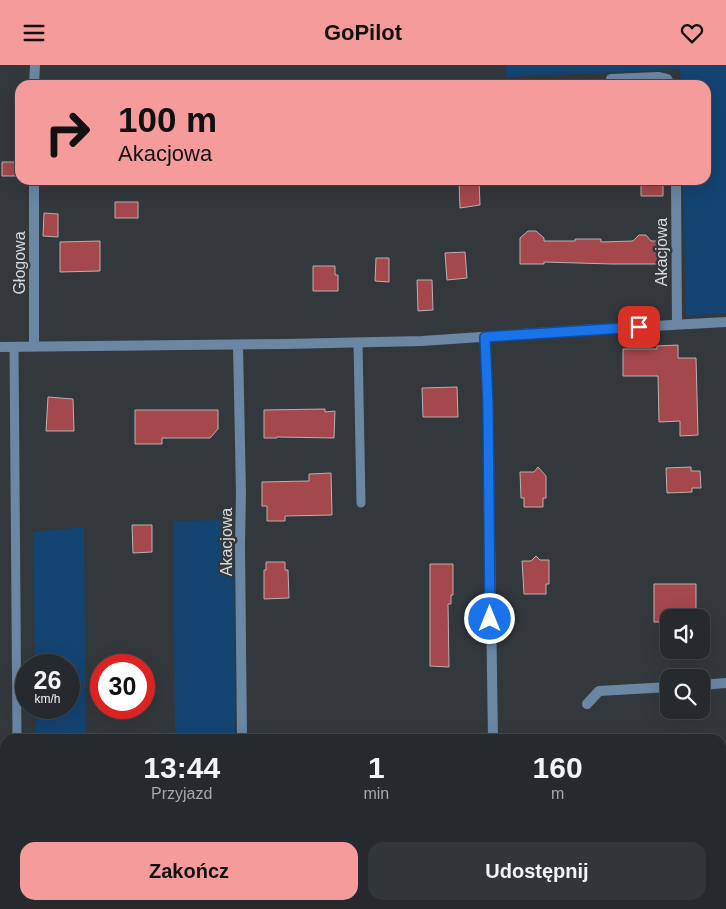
<!DOCTYPE html>
<html lang="pl">
<meta charset="utf-8">
<style>
:root{--surface:#262a2e;--page:#32363a;--text:#f1f3f6;--muted:#a4a7aa;--line:#42464a;--accent:#f59b9b}
body{margin:0;font-family:Arial,sans-serif;background:var(--page);color:var(--text);height:100vh;display:flex;flex-direction:column;font-size:19px;white-space:nowrap}
*{box-sizing:border-box;margin:0}
p{font-size:16px;color:var(--muted)}
.icon{flex:none;width:28px;height:28px;fill:none;stroke:currentColor;stroke-width:2;stroke-linecap:round;stroke-linejoin:round}
.map{position:relative;flex:1;overflow:hidden}
.details{position:absolute;left:0px;top:669px;width:726px;height:176px;display:flex;flex-direction:column;background:var(--surface);border-radius:15px 15px 0 0;box-shadow:0 5px 20px #0002,0 0 0 1px var(--line)}
.details>*{flex:none}
.banner{position:absolute;left:15px;top:15px;width:696px;height:105px;border-radius:15px;box-shadow:0 5px 20px #0002,0 0 0 1px var(--line);background:#f59b9b;color:#111;overflow:hidden}
.tools{position:absolute;left:660px;top:544px;display:grid;gap:10px}
.tools a{display:grid;place-items:center;width:50px;height:50px;border-radius:10px;background:var(--surface);box-shadow:0 5px 20px #0002,0 0 0 1px var(--line);font-size:25px}
.speed{position:absolute;left:15px;top:589px;display:flex;gap:10px;font-size:25px;font-weight:700;text-align:center}
.speed>*{display:grid;place-content:center;width:65px;height:65px;border-radius:50%;background:var(--surface);box-shadow:0 5px 20px #0002,0 0 0 1px var(--line);line-height:1}
.speed small{font-size:12px;font-weight:400}
.speed .limit{border:8px solid #d22;background:#fff;color:#111}
.pin{position:absolute;display:grid;place-items:center;width:42px;height:42px;color:#fff;margin:-21px;border-radius:10px;box-shadow:0 2px 8px #0006}
.me{position:absolute;width:55px;margin:-28px;rotate:0deg;stroke-linejoin:round;filter:drop-shadow(0 0 4px #0008)}
.turn{display:flex;align-items:center;gap:18px;height:105px;padding:0 20px;font-size:22px}
.turn .icon{width:65px;height:65px;stroke-width:2.5}
.turn b{display:block;font-size:35px;line-height:42px}
.eta{display:flex;justify-content:space-evenly;align-items:center;height:85px;text-align:center}
.eta b{font-size:30px;font-weight:700;line-height:35px}
.button{display:flex;gap:10px;margin-top:auto;padding:10px 20px}
.button a{flex:1;height:58px;border-radius:15px;background:var(--accent);color:#111;font-size:20px;font-weight:700;line-height:58px;text-align:center}
.button a+a{background:var(--page);color:var(--text)}
header{display:flex;justify-content:space-between;align-items:center;height:65px;padding:0 20px;background:var(--accent);color:#111;font-size:22px;font-weight:700}
.map>svg:first-child{display:block}
</style>
<header><svg class="icon" aria-label="menu" viewBox="0 0 24 24"><path d="M4 6h16M4 12h16M4 18h16"/></svg>GoPilot<svg class="icon" aria-label="heart" viewBox="0 0 24 24"><path d="M12 20l-8-8c-3-5 5-10 8-4 3-6 11-1 8 4z"/></svg></header>
<div class="map">
<svg width="726" height="844" viewBox="0 0 726 844">
<rect width="100%" height="100%" fill="#33383d"/>
<path fill="#144471" d="M 506,0 L 726,0 L 726,248 L 686,251 L 683,115 L 706,115 L 706,20 L 681,20 L 680,4 L 506,12 Z
M 234,455 L 235,674 L 175,674 L 173,456 Z
M 84,462 L 86,674 L 36,674 L 36,643 L 69,642 L 69,600 L 35,600 L 33,467 Z
M 39,840 L 87,840 L 88,844 L 39,844 Z
M 176,840 L 236,840 L 236,844 L 176,844 Z"/>
<path fill="#a5484d" stroke="#bab0b0" d="M 2,97 L 20,97 L 20,111 L 2,111 Z
M 459,115 L 479,115 L 480,140 L 460,143 Z
M 641,115 L 663,115 L 663,131 L 641,131 Z
M 115,137 L 138,137 L 138,153 L 115,153 Z
M 44,148 L 58,149 L 58,172 L 43,171 Z
M 528,166 L 536,166 L 544,173 L 544,176 L 575,176 L 575,174 L 601,174 L 601,177 L 633,176 L 639,170 L 646,170 L 651,176 L 659,176 L 659,199 L 612,199 L 544,197 L 544,199 L 520,199 L 520,173 Z
M 100,176 L 100,206 L 60,207 L 60,177 Z
M 465,187 L 467,213 L 447,215 L 445,188 Z
M 376,193 L 389,193 L 389,217 L 375,216 Z
M 313,201 L 335,201 L 335,210 L 338,210 L 338,226 L 313,226 Z
M 417,215 L 432,215 L 433,245 L 418,246 Z
M 678,280 L 678,293 L 696,293 L 698,370 L 680,371 L 680,356 L 659,357 L 658,311 L 623,311 L 623,284 L 657,284 L 657,281 Z
M 457,322 L 458,352 L 423,352 L 422,323 Z
M 48,332 L 73,334 L 74,366 L 46,366 Z
M 325,344 L 325,347 L 335,346 L 334,373 L 277,372 L 277,373 L 264,373 L 264,345 Z
M 135,345 L 218,345 L 218,364 L 210,373 L 162,373 L 162,379 L 135,379 Z
M 538,402 L 546,411 L 546,433 L 543,433 L 543,442 L 524,442 L 524,433 L 521,433 L 520,407 L 534,407 Z
M 691,402 L 691,406 L 700,406 L 701,423 L 692,423 L 692,427 L 667,428 L 666,403 Z
M 331,408 L 332,450 L 285,451 L 285,456 L 267,456 L 267,441 L 262,441 L 262,417 L 309,416 L 309,409 Z
M 132,460 L 152,460 L 152,487 L 133,488 Z
M 536,491 L 540,495 L 549,495 L 549,519 L 546,519 L 546,529 L 524,529 L 522,496 L 531,496 Z
M 266,497 L 285,497 L 285,505 L 288,505 L 289,533 L 264,534 L 264,505 L 266,505 Z
M 430,499 L 453,499 L 453,530 L 451,530 L 451,539 L 448,539 L 449,602 L 430,601 Z
M 654,519 L 696,519 L 696,546 L 676,546 L 676,552 L 669,552 L 669,557 L 654,557 Z"/>
<g fill="none" stroke-linecap="round" stroke-linejoin="round">
<path stroke="#6b87a4" stroke-width="9" d="M 358,278 L 361,438
M 14,282 L 17,674
M 18,840 L 18,844"/>
<path stroke="#6b87a4" stroke-width="10" d="M 611,14 L 658,12 L 667,14 L 671,20
M 34,20 L 35,0
M 34,115 L 34,282
M 676,115 L 677,259
M 485,272 L 488,340 L 493,674
M 238,280 L 241,428 L 240,480 L 242,674
M 0,282 L 285,279 L 422,276 L 581,265 L 726,257
M 701,620 L 726,618
M 587,639 L 599,626 L 669,622
M 244,840 L 244,844
M 496,840 L 496,844"/>
</g>
<g fill="none" stroke-linecap="round" stroke-linejoin="round">
<g stroke="#114b97" stroke-width="12">
<path id="route" d="M 490,554 L 488,340 L 485,272 L 639,262"/>
</g>
<use href="#route" stroke="#1a73e8" stroke-width="9"/>
</g>
<g text-anchor="middle" stroke-width="5" stroke-linejoin="round" paint-order="stroke">
<g font-size="16" fill="#d7dadd" stroke="#33383d">
<text transform="translate(661 187) rotate(-90)" y="6">Akacjowa</text>
<text transform="translate(19 198) rotate(-90)" y="6">Głogowa</text>
<text transform="translate(226 477) rotate(-90)" y="6">Akacjowa</text>
</g>
</g>
</svg>
<div class="tools">
<a><svg class="icon" aria-label="sound" viewBox="0 0 24 24"><path d="M4 9h4l5-4v14l-5-4H4zM17 9q2 3 0 6"/></svg></a>
<a><svg class="icon" aria-label="search" viewBox="0 0 24 24"><circle cx="10" cy="10" r="6"/><path d="M15 15l6 6"/></svg></a>
</div>
<div class="speed"><div>26<small>km/h</small></div><div class="limit">30</div></div>
<div class="pin" style="left:639px;top:262px;background:#d93025"><svg class="icon" aria-label="arrive" viewBox="0 0 24 24"><path d="M6 21V4h12l-3 4 3 4H6"/></svg></div>
<svg class="me" style="left:490px;top:554px" viewBox="-20 -20 40 40"><circle r="17" fill="#1a73e8" stroke="#fff" stroke-width="3"/><path d="M0-11L8 9 0 5-8 9z" fill="#fff"/></svg>
<div class="banner">
<div class="turn"><svg class="icon" aria-label="right" viewBox="0 0 24 24"><path d="M7 20v-9h11M14 6l5 5-5 5"/></svg><div><b>100 m</b>Akacjowa</div></div>
</div>
<section class="details">
<div class="eta">
<div><b>13:44</b><p>Przyjazd</p></div>
<div><b>1</b><p>min</p></div>
<div><b>160</b><p>m</p></div>
</div>
<div class="button"><a>Zakończ</a><a>Udostępnij</a></div>
</section>
</div>
